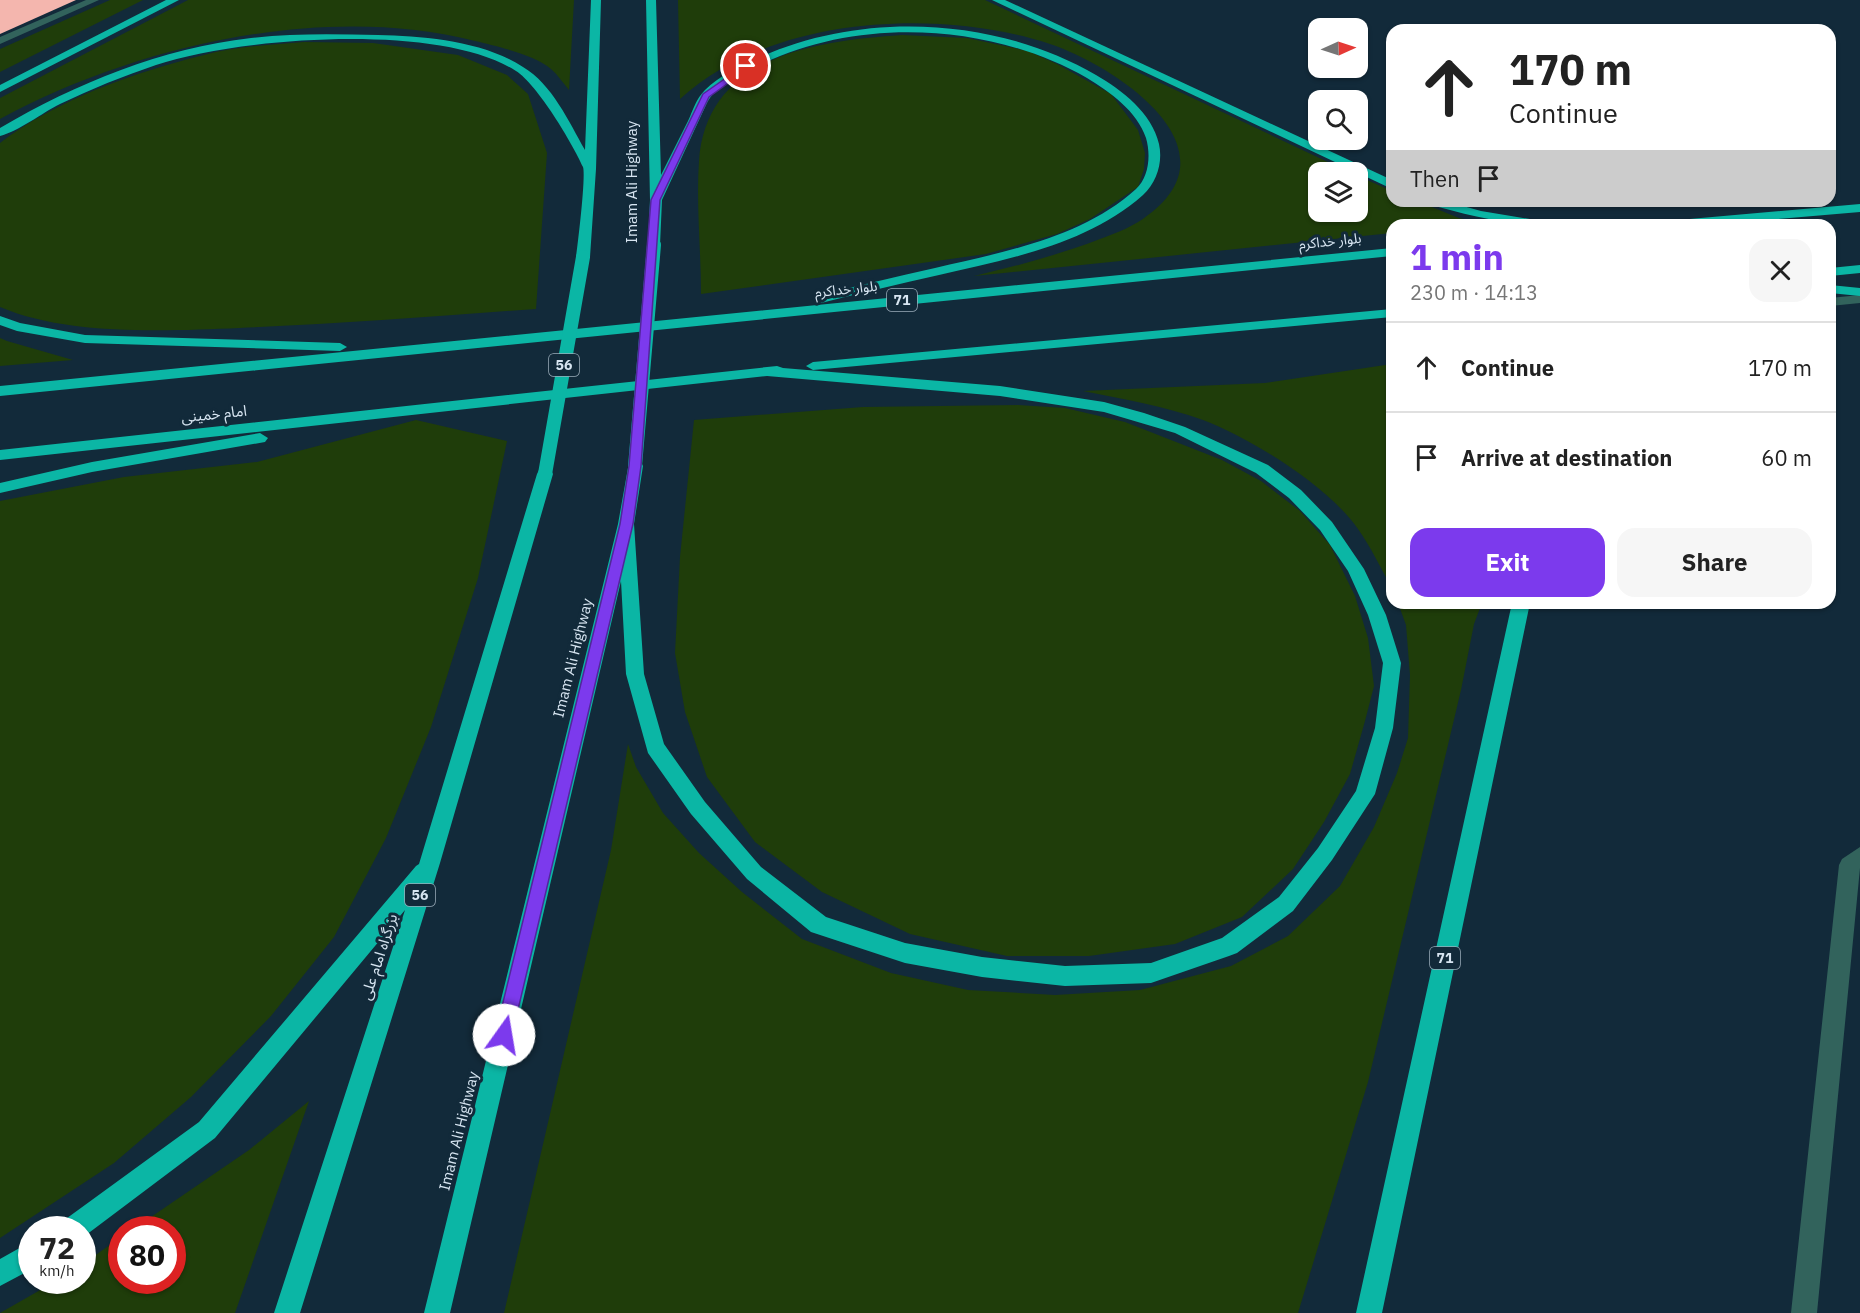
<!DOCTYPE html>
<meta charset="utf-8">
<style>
:root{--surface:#fff;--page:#f6f6f6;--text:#222;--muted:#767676;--line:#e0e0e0;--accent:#7c3aed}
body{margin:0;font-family:"IBM Plex Sans","Noto Sans Arabic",sans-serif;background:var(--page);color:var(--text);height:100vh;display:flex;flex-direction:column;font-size:22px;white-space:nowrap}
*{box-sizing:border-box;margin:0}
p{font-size:20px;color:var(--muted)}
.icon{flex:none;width:33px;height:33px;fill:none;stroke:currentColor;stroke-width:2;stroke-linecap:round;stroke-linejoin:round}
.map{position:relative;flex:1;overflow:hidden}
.sheet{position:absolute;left:1386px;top:219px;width:450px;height:390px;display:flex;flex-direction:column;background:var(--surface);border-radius:18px;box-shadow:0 2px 4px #0004}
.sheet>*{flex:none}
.guide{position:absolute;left:1386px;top:24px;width:450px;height:183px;border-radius:18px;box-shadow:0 2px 4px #0004;background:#fff;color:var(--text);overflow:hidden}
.needle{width:39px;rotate:87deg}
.controls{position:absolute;left:1308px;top:18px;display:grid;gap:12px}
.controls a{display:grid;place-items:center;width:60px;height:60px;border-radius:12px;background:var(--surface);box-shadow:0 2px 4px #0004;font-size:30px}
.speed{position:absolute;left:18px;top:1216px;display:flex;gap:12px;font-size:30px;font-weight:700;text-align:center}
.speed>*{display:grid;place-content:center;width:78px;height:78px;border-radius:50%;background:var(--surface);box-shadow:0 2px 4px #0004;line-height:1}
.speed small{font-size:15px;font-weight:400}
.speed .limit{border:9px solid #d22;background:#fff;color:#111}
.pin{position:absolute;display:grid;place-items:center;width:51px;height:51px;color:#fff;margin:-26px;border:3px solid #fff;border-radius:50%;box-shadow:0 2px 6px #0007}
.me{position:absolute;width:66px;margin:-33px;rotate:13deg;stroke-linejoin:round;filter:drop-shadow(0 0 4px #0008)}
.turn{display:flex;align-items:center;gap:21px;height:126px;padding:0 24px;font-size:27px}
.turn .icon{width:78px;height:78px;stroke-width:2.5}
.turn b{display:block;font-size:42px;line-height:51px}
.then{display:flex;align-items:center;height:57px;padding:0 24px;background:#0003;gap:12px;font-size:22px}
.round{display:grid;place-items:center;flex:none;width:63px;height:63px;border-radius:18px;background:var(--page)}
.headline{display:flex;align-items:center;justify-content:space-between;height:102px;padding:0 24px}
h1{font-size:36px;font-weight:700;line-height:45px;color:var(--accent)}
.cta{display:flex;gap:12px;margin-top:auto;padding:12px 24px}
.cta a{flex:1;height:69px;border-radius:18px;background:var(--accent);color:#fff;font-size:24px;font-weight:700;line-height:69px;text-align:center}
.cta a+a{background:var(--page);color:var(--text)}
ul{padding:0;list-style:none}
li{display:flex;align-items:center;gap:18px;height:90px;padding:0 24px;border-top:2px solid var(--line)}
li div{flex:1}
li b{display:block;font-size:22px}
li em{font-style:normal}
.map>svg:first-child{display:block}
</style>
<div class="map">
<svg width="1860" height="1313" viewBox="0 0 1860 1313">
<rect width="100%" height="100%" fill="#122a3a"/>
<path fill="#1f3d0a" d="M 110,0 L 143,0 L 0,72 L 0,49 Z
M 188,0 L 574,0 L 569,90 C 563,83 558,75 551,69 C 535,55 496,46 475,41 C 323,2 135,46 0,119 L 0,98 Z
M 678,0 L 985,0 L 1349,172 L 1318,172 L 1318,212 L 1358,212 L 1358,176 L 1392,191 L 1392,201 L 1417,201 L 1459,218 L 1488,224 L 1392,225 L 1392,233 L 974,276 C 1017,266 1058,255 1100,239 C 1116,233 1135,226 1148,215 C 1240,147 1113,65 1050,44 C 938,7 770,16 680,99 Z
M 902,35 L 967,38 L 1028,51 L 1057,64 L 1111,94 L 1138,130 L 1145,153 L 1144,169 L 1138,187 L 1090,219 L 1057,234 L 986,254 L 701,294 C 701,250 696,204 699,161 C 706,55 817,41 902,35 Z
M 304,42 L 373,43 L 458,55 L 507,75 L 528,94 L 547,153 L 536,309 C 437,316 338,324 239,328 C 166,331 68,336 0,307 L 0,143 C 56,100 135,72 204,55 C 236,46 271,45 304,42 Z
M 0,338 L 7,341 L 73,360 L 0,366 Z
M 1392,364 L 1392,588 C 1381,569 1371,547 1358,529 C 1329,487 1251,438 1203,420 C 1164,406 1123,399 1083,391 L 1265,383 Z
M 1018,405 L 1065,408 L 1125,422 L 1222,460 L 1261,481 L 1300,511 L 1330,545 L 1355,596 L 1368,638 L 1374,686 L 1365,721 L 1350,774 L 1324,822 L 1293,869 L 1242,917 L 1175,944 L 1089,956 L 1007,956 L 910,934 L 822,892 L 755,842 L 707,777 L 685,712 L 675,653 L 680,557 L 694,420 L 863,407 Z
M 416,420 L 507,441 L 478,578 L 431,727 L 386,838 L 334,937 L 271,1016 L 191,1097 L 114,1163 L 0,1238 L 0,501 L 124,477 L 257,462 Z
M 1398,603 L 1482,603 L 1474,624 L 1461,690 L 1368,1082 L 1298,1313 L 504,1313 L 611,850 L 628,744 L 636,767 L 663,813 L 699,853 L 742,892 L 802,939 L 891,973 L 968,990 L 1055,995 L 1140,990 L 1231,966 L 1288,936 L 1340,886 L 1374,827 L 1397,773 L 1408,738 L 1410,675 L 1406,625 Z
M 309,1101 L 235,1313 L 0,1313 L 56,1281 L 82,1281 L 83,1264 L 121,1237 L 122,1281 L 172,1281 L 172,1230 L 132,1230 L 249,1150 Z"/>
<path fill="#f4b6ae" d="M 0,0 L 76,0 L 0,34 Z"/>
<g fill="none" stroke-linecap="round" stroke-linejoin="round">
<path fill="#32635c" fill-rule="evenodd" d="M 86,0 L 99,0 L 0,44 L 0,37 Z
M 1860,295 L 1860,303 L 1830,306 L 1830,298 Z
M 1860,847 L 1860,868 L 1817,1313 L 1791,1313 L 1839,865 L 1842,859 Z"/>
<path fill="#0bb6a5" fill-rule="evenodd" d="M 166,0 L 179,0 L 0,92 L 0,85 Z
M 591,0 L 601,0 L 596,169 L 590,257 L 583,261 L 576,257 C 578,243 586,176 583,167 C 573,144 537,84 516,71 C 440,22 240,37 156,65 C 123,76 91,89 60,104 C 42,113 19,131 0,136 L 0,128 C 77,83 162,48 251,38 C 293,33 336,34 378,35 C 425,36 483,41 523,67 C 552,84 569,122 585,150 Z
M 646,0 L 656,0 L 661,175 C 670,157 679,139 688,121 C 693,110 696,99 705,90 C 719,76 738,67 756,59 C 861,10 997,17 1096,75 C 1122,90 1152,113 1159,144 C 1163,162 1157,182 1143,195 C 1088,244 1009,259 939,275 C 899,284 860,293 821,303 L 816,302 L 814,299 L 816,296 C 856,286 895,277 935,268 C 1003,252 1082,238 1136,189 C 1149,177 1151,155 1146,138 C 1137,111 1110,92 1087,78 C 993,24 863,16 764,63 C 743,73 716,83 706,105 L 662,200 L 660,245 L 654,249 L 649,248 L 648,245 L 650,200 Z
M 992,0 L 1005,0 L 1392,180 L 1392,189 Z
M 1425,201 L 1445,201 L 1481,211 L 1542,221 L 1548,225 C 1506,225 1468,215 1427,204 Z
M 1860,204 L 1860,212 L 1710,225 L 1661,225 L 1667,221 Z
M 1392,248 L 1392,256 L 0,396 L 0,386 Z
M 1860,265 L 1860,273 L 1830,276 L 1830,268 Z
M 1830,285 L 1860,288 L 1860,296 L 1830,293 Z
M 1392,309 L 1392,317 L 813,370 L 806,366 L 813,362 Z
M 0,316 L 20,323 L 85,335 L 340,343 L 347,347 L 340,351 L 85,343 L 17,331 L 0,325 Z
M 777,366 L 783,368 L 1000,386 L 1104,402 L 1144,413 L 1185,427 L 1268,465 L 1301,490 L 1332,522 L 1364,569 L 1386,615 L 1401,663 L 1393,728 L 1375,794 L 1332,860 L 1293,911 L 1237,953 L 1229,956 L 1151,983 L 1065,986 L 982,977 L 905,963 L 811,932 L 747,879 L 691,814 L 648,753 L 626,674 L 621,581 L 450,1313 L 424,1313 L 618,524 L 629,462 L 641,462 L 643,466 L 634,524 L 644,674 L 664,744 L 705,802 L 761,867 L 826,917 L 905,943 L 982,957 L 1065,966 L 1151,963 L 1222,938 L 1279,897 L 1318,848 L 1356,791 L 1375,728 L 1383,663 L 1368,615 L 1348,571 L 1320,530 L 1289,498 L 1256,473 L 1175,433 L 1104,412 L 1000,396 L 767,376 L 0,460 L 0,450 Z
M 260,433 L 268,438 L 265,442 L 92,472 L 0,493 L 0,483 L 92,462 Z
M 545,469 L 551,470 L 553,474 L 440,863 L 300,1313 L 274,1313 L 405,910 L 215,1138 L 82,1238 L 82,1230 L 59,1230 L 63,1221 L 199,1122 L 416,866 L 419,864 L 537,474 L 539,470 Z
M 1512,603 L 1530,603 L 1382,1313 L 1356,1313 Z
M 32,1241 L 32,1269 L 0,1286 L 0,1259 Z"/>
<path stroke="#0bb6a5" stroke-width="14" d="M 635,466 L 654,245
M 545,474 L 583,257"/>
</g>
<path fill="#7c3aed" stroke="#51269a" stroke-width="1.5" d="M 746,64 L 750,66 L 749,68 L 709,97 L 660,200 L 641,466 L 633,524 L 512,1035 L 510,1040 L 504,1043 L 498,1040 L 495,1035 L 620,524 L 629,466 L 651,200 L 703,94 Z"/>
<g text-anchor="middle" stroke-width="6" stroke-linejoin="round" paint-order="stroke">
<g font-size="14" fill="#d7e5f1" stroke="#122a3a">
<text transform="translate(1330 241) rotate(-6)" y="5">بلوار خداکرم</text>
<text transform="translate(846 289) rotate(-6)" y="5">بلوار خداکرم</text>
</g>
<g fill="#122a3a" stroke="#9cadba" stroke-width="1.5">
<rect x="887" y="289" width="30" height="22" rx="4.5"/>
<rect x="549" y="354" width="30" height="22" rx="4.5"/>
<rect x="405" y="884" width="30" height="22" rx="4.5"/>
<rect x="1430" y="947" width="30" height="22" rx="4.5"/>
</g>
<g font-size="14" font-weight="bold" fill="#d7e5f1">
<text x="902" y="305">71</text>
<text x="564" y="370">56</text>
<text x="420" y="900">56</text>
<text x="1445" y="963">71</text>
</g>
<g font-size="15" fill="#d7e5f1" stroke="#122a3a">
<text transform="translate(632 182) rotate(-90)" y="5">Imam Ali Highway</text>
<text transform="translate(214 414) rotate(-6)" y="5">امام خمینی</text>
<text transform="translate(573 658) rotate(-76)" y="5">Imam Ali Highway</text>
<text transform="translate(379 957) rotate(-72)" y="5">بزرگراه امام علی</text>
<text transform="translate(459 1131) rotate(-76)" y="5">Imam Ali Highway</text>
</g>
</g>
</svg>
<div class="controls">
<a><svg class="needle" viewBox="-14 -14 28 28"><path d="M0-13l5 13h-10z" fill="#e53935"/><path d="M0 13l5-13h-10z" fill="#767676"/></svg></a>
<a><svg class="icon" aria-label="search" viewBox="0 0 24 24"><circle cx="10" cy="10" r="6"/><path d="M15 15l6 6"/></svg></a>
<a><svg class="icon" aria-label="layers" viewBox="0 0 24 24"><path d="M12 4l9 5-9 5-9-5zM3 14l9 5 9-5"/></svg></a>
</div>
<div class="speed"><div>72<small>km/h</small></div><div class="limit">80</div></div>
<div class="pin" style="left:746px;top:66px;background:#d93025"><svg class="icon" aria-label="arrive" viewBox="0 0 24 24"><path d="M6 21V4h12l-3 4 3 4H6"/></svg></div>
<svg class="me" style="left:504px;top:1035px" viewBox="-20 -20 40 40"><circle r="19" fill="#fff"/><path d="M0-13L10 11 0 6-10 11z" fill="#7c3aed"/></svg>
<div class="guide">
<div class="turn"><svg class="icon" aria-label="ahead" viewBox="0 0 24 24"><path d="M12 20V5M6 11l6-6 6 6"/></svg><div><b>170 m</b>Continue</div></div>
<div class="then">Then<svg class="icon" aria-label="arrive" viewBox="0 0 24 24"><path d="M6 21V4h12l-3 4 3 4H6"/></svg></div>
</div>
<section class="sheet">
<div class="headline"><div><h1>1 min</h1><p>230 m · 14:13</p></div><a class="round"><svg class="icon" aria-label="close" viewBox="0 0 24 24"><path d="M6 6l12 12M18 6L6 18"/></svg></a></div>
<ul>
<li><svg class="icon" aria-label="ahead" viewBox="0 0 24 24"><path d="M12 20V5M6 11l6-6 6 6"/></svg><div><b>Continue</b></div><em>170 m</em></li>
<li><svg class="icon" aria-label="arrive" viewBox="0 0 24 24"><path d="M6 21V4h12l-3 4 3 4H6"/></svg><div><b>Arrive at destination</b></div><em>60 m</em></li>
</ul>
<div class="cta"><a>Exit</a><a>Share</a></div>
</section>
</div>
